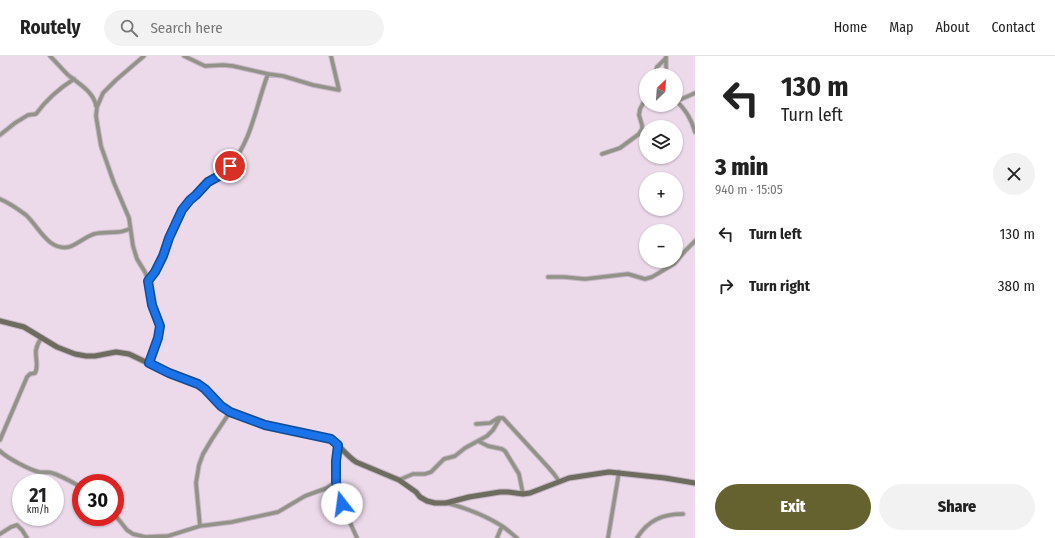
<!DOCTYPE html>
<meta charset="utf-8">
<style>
:root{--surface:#fff;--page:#f2f2f2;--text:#222;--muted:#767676;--line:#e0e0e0;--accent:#66622f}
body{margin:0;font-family:"Fira Sans Condensed",sans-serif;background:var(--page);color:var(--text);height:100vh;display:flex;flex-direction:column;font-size:15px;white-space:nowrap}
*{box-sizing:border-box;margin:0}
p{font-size:13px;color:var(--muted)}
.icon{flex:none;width:22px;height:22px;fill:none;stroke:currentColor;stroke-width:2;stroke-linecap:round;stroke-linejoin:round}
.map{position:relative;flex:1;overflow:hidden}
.side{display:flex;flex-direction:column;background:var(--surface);width:360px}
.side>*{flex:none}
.hud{background:#fff;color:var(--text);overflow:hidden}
.needle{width:26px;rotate:25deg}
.buttons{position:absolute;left:639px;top:12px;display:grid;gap:8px}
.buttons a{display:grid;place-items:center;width:44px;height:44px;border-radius:50%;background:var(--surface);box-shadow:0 1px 3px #0004;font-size:20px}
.speed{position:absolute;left:12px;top:418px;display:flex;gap:8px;font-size:20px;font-weight:700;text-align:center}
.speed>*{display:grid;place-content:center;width:52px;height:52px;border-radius:50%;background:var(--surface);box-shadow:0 1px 3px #0004;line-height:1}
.speed small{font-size:10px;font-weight:400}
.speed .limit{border:6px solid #d22;background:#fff;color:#111}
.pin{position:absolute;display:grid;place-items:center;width:34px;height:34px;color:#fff;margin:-17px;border:2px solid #fff;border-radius:50%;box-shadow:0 1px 4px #0007}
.me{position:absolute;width:44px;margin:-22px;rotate:345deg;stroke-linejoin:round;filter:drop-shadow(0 0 3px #0008)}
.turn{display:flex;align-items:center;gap:14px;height:84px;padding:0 20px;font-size:18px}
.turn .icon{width:52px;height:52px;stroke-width:2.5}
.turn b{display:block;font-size:28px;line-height:34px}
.round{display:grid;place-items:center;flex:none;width:42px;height:42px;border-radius:21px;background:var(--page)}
.head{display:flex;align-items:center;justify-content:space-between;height:68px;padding:0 20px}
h1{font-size:24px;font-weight:800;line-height:30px}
.button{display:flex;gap:8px;margin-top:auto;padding:8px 20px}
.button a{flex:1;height:46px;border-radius:24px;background:var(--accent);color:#fff;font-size:16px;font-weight:800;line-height:46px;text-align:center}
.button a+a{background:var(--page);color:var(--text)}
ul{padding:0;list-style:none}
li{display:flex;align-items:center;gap:12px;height:52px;padding:0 20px}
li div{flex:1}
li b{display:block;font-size:15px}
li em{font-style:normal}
header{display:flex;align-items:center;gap:24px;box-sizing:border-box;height:56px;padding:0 20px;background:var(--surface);border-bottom:1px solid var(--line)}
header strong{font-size:19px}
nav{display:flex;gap:22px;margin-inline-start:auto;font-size:14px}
.search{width:280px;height:36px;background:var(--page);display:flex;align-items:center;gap:10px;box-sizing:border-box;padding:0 14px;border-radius:22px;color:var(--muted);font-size:15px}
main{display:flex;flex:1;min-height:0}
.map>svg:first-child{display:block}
</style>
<header>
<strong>Routely</strong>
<div class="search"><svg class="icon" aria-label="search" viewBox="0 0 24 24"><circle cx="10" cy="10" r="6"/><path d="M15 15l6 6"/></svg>Search here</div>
<nav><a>Home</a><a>Map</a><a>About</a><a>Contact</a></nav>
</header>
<main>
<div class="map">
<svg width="695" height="482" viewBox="0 0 695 482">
<rect width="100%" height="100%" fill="#ecdaeb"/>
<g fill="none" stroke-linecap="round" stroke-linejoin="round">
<g stroke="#c6b6c5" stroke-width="5.5">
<path id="street" d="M 50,0 C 56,6 62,13 68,19 C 78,27 94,36 96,50
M 144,0 L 116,24 L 103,37 L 97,51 L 96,60 L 101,90 L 114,127 L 129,162 L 133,190 L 137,203 L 145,216 L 148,225 L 152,249 L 159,270 L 158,282 L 149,307
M 184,0 L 205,10 L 223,9 L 233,10 L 268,18 L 283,20 L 313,29 L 339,34 L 331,0
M 666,1 L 666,19
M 655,19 L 657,11 L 666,2
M 676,44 C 686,55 691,62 695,76
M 677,45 L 695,37
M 0,79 L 15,67 L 28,59 L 36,58 C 46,44 60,32 74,23
M 602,98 L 620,92 L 639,78 L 642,73 L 642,69 L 639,59 L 640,53 L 646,42
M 0,143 C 10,147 18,153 26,159 C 39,171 48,195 69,191 C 78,188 85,181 94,178 C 102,176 110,177 118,176 C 123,176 126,174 130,173
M 548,221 L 564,221 L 585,223 L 628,218 L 645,223 L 652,221 L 674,208 L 685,195 L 695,185
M 148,225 C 151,222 154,219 156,215 C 167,196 170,173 182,154 C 186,147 192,143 197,138 C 200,134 203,130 207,127 C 214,121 223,118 229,111 C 252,85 256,49 268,18
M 476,368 L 490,367 L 498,362 L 503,362 L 548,411 L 554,418 L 559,425
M 0,384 L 27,321 L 30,318 L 35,317 C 39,311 35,301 36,294 C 37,289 39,285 42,281
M 478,385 L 488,390 L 502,393 L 505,395 L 519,418 L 523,438
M 338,389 C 337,401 335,414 337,426 C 340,446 349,464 357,482
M 0,395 C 7,402 30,414 39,416 C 44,416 48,416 52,417 C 62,420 72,426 81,431
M 399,424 L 413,418 L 425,418 L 431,416 L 444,403 L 455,400 L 465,392 L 487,380 L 493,374 L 500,362
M 447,447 C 466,452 486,460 502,470 C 508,474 512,478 517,482
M 115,459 L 127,474 L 133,478 L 145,481 L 168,480 L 200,470 L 232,466 L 278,456 L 305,440 L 327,432 L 336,426
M 200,470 L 196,427 L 199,409 L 203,398 L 212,383 L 230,356
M 0,478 L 11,471 L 17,469 L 22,474 L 27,482
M 497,482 L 502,470
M 608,482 L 619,416
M 637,482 C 648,464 663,458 683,458"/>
</g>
<g stroke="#c6b6c5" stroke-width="7">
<path id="secondary" d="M 0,265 L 24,271 L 57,291 L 75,298 L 86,300 L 95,300 L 116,296 L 129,298 L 169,317 L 198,328 L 205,333 L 221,350 L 230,356 L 265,369 L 331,383 C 340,390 347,400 356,406 L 399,424 L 416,436 L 420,441 L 427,445 L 435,447 L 446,447 L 469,441 L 500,436 L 508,436 L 523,438 L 530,437 L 569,422 L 609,416 L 665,422 L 695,427"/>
</g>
<use href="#street" stroke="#929288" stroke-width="3.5"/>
<use href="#secondary" stroke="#6d6c5f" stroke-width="5"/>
</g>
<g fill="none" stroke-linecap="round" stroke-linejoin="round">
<g stroke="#114b97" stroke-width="10">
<path id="route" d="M 230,110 L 219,120 L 208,126 L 196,139 L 190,144 L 182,154 L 169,182 L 163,200 L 155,216 L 148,225 L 152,249 L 160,270 L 158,282 L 149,307 L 169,317 L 198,328 L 205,333 L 221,350 L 230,356 L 265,369 L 331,383 L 338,389 L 336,405 L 336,426 L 342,448"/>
</g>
<use href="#route" stroke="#1a73e8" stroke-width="7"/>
</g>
</svg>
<div class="buttons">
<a><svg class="needle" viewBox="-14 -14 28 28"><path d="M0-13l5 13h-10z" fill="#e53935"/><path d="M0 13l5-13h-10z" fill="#767676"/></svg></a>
<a><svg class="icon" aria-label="layers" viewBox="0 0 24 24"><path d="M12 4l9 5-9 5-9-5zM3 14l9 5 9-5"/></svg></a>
<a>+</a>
<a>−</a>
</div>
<div class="speed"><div>21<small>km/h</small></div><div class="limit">30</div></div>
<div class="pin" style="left:230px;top:110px;background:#d93025"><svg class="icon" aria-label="arrive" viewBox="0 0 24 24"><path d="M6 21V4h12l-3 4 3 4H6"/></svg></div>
<svg class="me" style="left:342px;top:448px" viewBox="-20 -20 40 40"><circle r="19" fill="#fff"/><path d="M0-13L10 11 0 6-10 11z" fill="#1a73e8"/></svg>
</div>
<section class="side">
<div class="hud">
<div class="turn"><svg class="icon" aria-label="left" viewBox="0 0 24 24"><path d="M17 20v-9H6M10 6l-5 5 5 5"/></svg><div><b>130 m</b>Turn left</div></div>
</div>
<div class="head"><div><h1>3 min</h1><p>940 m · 15:05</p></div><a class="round"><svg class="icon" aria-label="close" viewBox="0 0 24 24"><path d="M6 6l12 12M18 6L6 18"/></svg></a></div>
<ul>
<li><svg class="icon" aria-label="left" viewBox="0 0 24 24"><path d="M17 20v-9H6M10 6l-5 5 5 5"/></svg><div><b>Turn left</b></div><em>130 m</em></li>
<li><svg class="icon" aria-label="right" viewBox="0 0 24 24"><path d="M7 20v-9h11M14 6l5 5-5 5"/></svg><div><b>Turn right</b></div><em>380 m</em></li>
</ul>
<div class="button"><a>Exit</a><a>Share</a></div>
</section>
</main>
